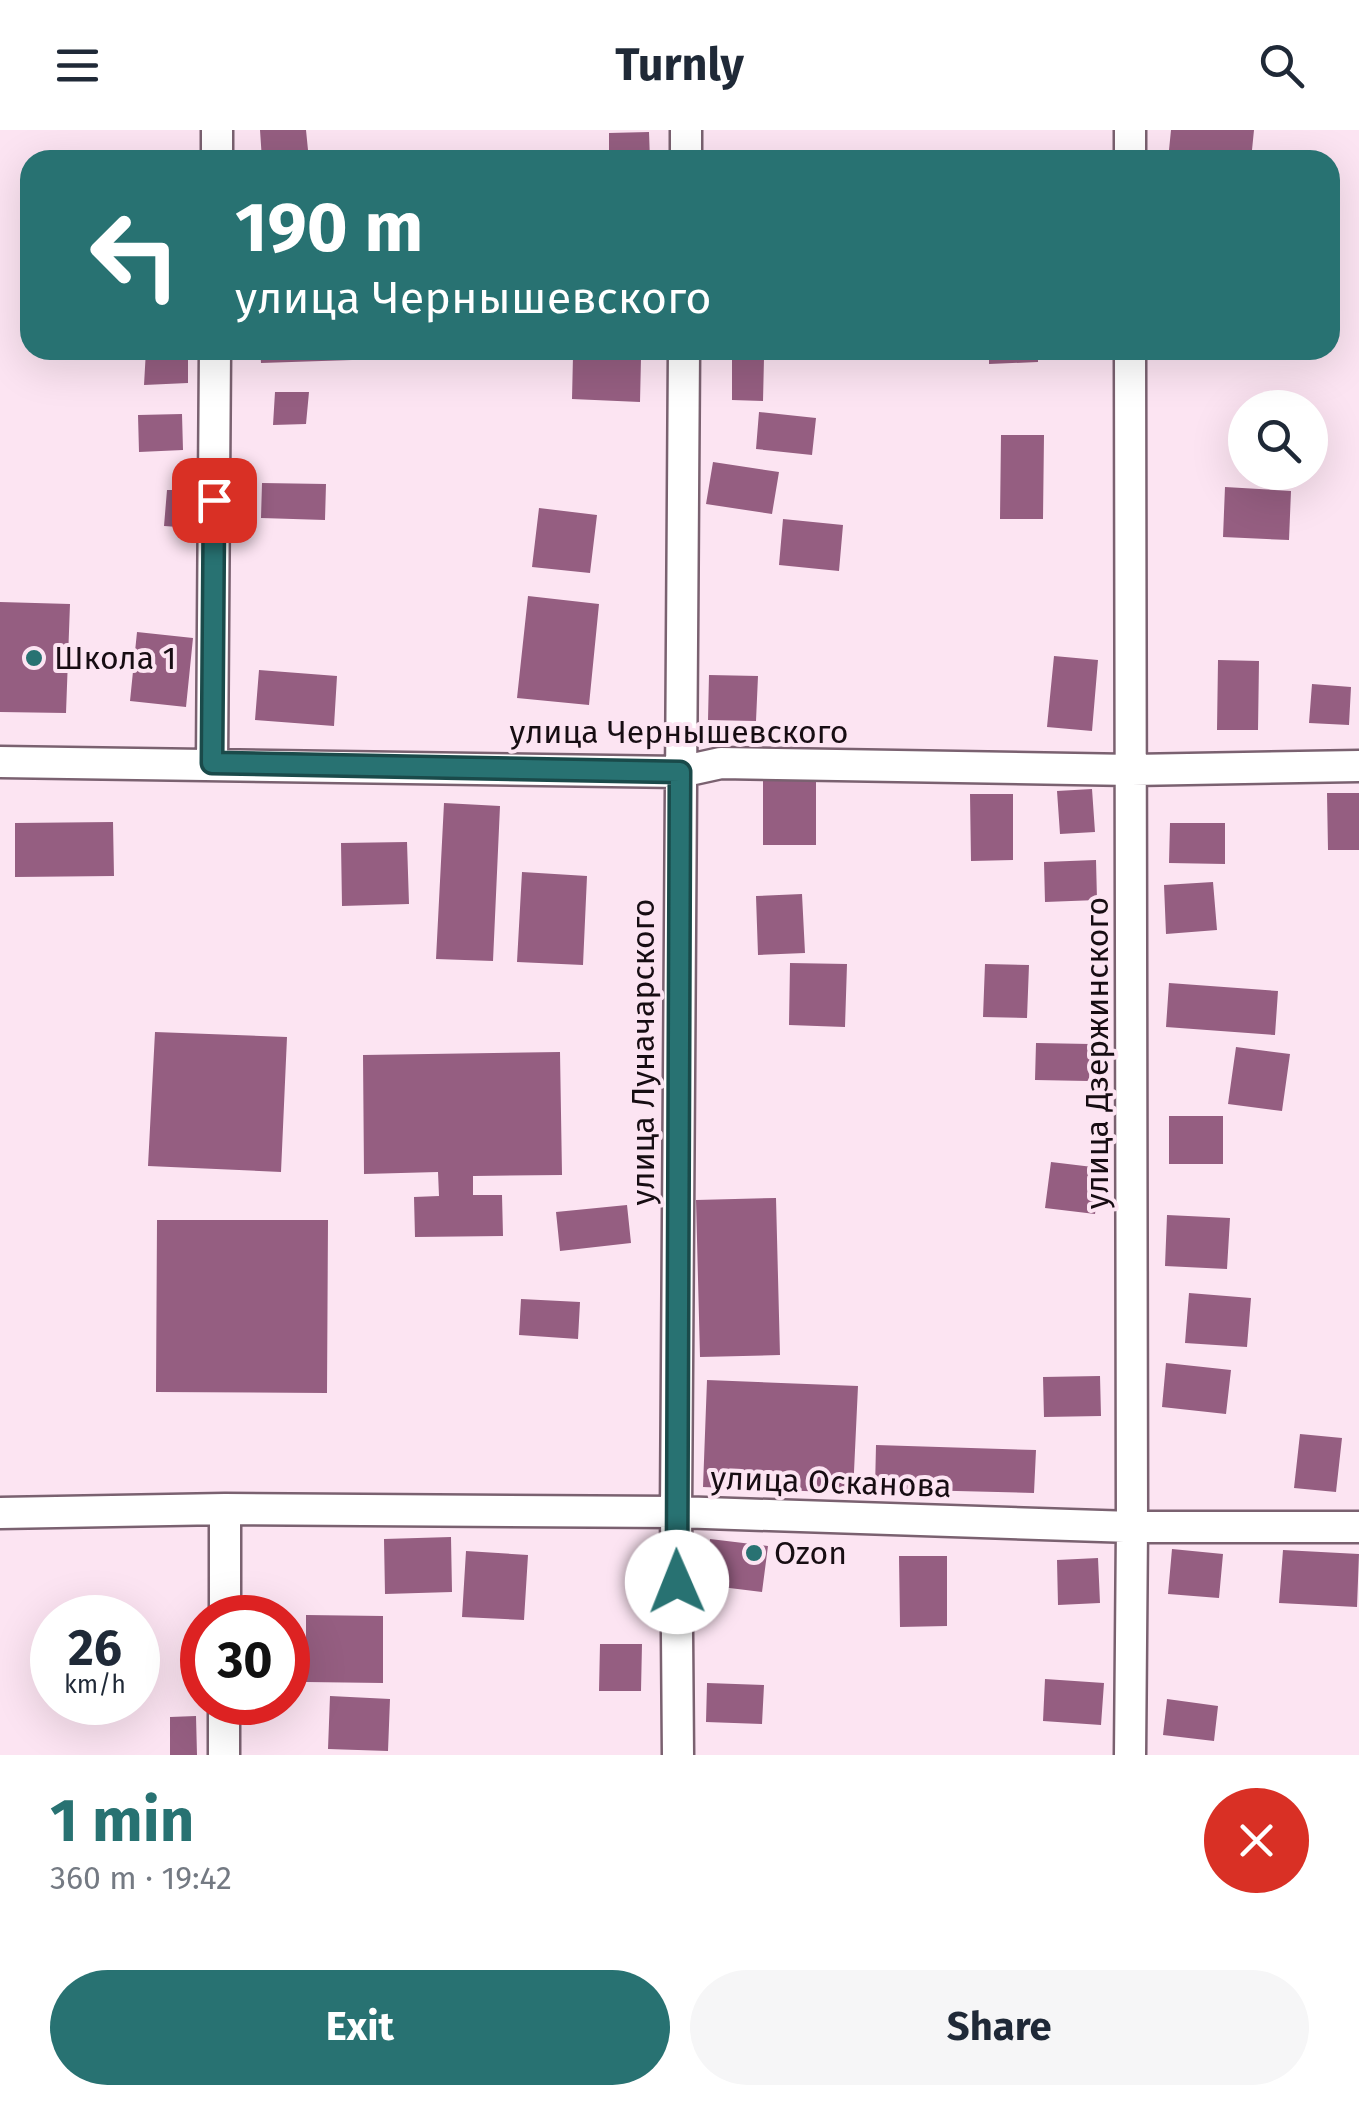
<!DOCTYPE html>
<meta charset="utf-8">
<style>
:root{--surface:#fff;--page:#f6f6f7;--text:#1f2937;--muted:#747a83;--accent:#287272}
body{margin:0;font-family:"Fira Sans",sans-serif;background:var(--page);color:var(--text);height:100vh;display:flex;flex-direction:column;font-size:38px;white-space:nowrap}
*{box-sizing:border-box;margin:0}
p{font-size:32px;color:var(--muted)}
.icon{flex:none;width:55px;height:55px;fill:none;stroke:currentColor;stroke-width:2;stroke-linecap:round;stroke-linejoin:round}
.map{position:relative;height:1625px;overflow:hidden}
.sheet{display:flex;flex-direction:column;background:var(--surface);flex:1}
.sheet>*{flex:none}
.hud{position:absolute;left:20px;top:20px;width:1320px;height:210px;border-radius:30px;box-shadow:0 10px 40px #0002;background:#287272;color:#fff;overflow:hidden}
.controls{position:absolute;left:1228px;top:260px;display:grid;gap:20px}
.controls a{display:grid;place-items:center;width:100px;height:100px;border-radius:50%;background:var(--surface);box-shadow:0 10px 40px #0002;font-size:50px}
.speed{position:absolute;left:30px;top:1465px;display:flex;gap:20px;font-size:50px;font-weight:700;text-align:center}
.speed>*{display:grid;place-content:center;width:130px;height:130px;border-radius:50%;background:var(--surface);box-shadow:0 10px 40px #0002;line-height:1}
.speed small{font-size:25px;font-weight:400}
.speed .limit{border:15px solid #d22;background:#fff;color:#111}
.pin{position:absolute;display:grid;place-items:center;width:85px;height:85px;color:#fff;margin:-42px;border-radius:20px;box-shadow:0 5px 15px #0006}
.me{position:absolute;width:110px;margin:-55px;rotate:359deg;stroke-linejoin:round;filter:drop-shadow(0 0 8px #0008)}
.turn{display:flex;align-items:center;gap:35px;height:210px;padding:0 50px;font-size:45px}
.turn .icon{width:130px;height:130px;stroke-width:2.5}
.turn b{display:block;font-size:70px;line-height:85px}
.round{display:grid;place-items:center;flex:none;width:105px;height:105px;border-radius:52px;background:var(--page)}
.headline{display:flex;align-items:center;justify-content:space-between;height:170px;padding:0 50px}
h1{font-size:60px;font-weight:700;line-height:75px;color:var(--accent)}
.cta{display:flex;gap:20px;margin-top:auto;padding:20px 50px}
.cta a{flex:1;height:115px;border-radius:60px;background:var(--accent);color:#fff;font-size:40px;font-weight:700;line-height:115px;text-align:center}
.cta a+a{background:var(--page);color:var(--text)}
header{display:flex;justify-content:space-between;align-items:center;height:130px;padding:0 50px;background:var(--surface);font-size:45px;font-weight:700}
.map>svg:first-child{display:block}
</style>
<header><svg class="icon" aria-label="menu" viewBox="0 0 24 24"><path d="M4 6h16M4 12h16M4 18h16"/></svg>Turnly<svg class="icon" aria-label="search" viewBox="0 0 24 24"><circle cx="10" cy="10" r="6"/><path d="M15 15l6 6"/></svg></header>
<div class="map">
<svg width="1359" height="1625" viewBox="0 0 1359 1625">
<rect width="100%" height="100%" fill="#fce4f2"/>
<path fill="#955e81" d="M 260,0 L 306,0 L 309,30 L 262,30 Z
M 1171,0 L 1254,0 L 1251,30 L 1168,30 Z
M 649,2 L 650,30 L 609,30 L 609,3 Z
M 146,220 L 188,220 L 188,253 L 144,255 Z
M 260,220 L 352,220 L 352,230 L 261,233 Z
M 989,220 L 1038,220 L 1038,232 L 989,234 Z
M 573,226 L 641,228 L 640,272 L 572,269 Z
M 732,228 L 764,228 L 763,271 L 732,270 Z
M 275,262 L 309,262 L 306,294 L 273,295 Z
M 759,282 L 816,288 L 812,325 L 756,319 Z
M 182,284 L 183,320 L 139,322 L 138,285 Z
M 1001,305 L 1044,305 L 1043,389 L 1000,389 Z
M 713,332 L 779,342 L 772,384 L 706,374 Z
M 262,353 L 326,354 L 325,390 L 261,388 Z
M 1225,357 L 1291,361 L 1289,410 L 1223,407 Z
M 167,360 L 194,360 L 192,398 L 164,396 Z
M 539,378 L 597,385 L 590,443 L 532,437 Z
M 783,389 L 843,395 L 839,441 L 779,435 Z
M 528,466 L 599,474 L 589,575 L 517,568 Z
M 0,472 L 70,474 L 66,583 L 0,582 Z
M 137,502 L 193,508 L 186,577 L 130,571 Z
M 1054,526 L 1098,530 L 1092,601 L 1047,597 Z
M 1218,530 L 1259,531 L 1258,600 L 1217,600 Z
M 259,540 L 337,546 L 334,596 L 255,590 Z
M 709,545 L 758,546 L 756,591 L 708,590 Z
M 1312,554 L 1351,557 L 1349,595 L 1309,593 Z
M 816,648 L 816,715 L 763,715 L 763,649 Z
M 1092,659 L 1095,702 L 1060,704 L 1057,661 Z
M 1327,663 L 1359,663 L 1359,720 L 1328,720 Z
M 970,664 L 1013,664 L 1013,730 L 971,731 Z
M 444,673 L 500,676 L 493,831 L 436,829 Z
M 113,692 L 114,746 L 15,747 L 15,693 Z
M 1170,693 L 1225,693 L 1225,734 L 1169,733 Z
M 407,712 L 409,774 L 342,776 L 341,713 Z
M 1096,730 L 1097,770 L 1045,772 L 1044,732 Z
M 522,742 L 587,746 L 583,835 L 517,832 Z
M 1213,752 L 1217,800 L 1166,804 L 1164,755 Z
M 802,764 L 805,823 L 758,825 L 756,766 Z
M 790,833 L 847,834 L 845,897 L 789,895 Z
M 985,834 L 1029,835 L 1027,888 L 983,887 Z
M 1169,853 L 1278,861 L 1275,905 L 1166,897 Z
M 155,902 L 287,907 L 281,1042 L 148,1036 Z
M 1036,913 L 1090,914 L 1089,951 L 1035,950 Z
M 1236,917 L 1290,924 L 1282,981 L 1228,974 Z
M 560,922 L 562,1045 L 473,1046 L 473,1065 L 502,1065 L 503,1106 L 415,1107 L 414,1067 L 439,1066 L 438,1042 L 364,1044 L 363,925 Z
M 1169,986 L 1223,986 L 1223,1034 L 1169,1034 Z
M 1051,1032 L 1101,1038 L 1095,1084 L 1045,1078 Z
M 776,1068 L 780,1225 L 700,1227 L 696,1070 Z
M 627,1075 L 631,1113 L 560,1121 L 556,1082 Z
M 1167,1085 L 1230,1088 L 1227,1139 L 1165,1136 Z
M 157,1090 L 328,1090 L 327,1263 L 156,1262 Z
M 1189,1163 L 1251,1168 L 1247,1217 L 1185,1213 Z
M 521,1169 L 580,1172 L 578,1209 L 519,1205 Z
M 1166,1233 L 1231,1240 L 1226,1284 L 1162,1277 Z
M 1100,1246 L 1101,1286 L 1044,1287 L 1043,1247 Z
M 707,1250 L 858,1256 L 853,1363 L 703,1357 Z
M 1300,1304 L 1342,1308 L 1336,1362 L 1294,1358 Z
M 876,1315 L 1036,1320 L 1034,1363 L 875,1359 Z
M 451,1407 L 452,1462 L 385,1464 L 384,1409 Z
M 710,1409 L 768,1416 L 762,1462 L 705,1455 Z
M 1172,1419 L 1223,1424 L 1219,1468 L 1168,1464 Z
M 1283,1420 L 1359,1424 L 1357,1477 L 1279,1473 Z
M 466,1421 L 528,1425 L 524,1490 L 462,1487 Z
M 899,1426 L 947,1426 L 947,1496 L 900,1497 Z
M 1098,1428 L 1100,1473 L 1058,1475 L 1057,1430 Z
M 306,1485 L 383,1486 L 383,1553 L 306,1552 Z
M 600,1514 L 642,1514 L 641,1561 L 599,1561 Z
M 1045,1549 L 1104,1553 L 1101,1595 L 1043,1591 Z
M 707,1553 L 764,1555 L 762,1594 L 706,1592 Z
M 330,1566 L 390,1569 L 388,1621 L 328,1619 Z
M 1167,1569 L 1218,1576 L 1214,1611 L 1163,1605 Z
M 196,1586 L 197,1625 L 170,1625 L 170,1587 Z"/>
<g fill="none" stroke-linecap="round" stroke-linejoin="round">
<g stroke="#7a6170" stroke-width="35">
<path id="minor" d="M 1130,0 L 1130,30
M 217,30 L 217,0
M 686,30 L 686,0
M 0,632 L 680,642 L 721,633 L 1132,640 L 1359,636
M 212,633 L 215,220
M 0,1383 L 225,1379 L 676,1382 L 1132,1397 L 1359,1397
M 225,1488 L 225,1379
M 224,1625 L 224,1572
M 678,1625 L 676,1382 L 684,220
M 1130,1625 L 1132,1397 L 1130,220"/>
</g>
<use href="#minor" stroke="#fff" stroke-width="30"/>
</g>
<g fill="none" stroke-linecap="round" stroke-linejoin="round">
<g stroke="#1a4a4a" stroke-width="25">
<path id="route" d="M 214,370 L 212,633 L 680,642 L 677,1452"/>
</g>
<use href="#route" stroke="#287272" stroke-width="18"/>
</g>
<g fill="#287272" stroke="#fce4f2" stroke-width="4">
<circle cx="34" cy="528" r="10"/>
<circle cx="754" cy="1423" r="10"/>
</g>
<g text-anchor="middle" stroke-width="8" stroke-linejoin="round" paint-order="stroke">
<g font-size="32" fill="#170d13" stroke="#fce4f2" text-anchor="start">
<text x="54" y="539">Школа 1</text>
<text x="774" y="1434">Ozon</text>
</g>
<g font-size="32" fill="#170d13" stroke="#fce4f2">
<text x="679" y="613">улица Чернышевского</text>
<text transform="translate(643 922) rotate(-90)" y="11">улица Луначарского</text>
<text transform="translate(1097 923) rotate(-90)" y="11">улица Дзержинского</text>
<text transform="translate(831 1352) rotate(2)" y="11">улица Осканова</text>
</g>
</g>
</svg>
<div class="controls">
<a><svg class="icon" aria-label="search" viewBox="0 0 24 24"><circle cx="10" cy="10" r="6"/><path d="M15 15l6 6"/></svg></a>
</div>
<div class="speed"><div>26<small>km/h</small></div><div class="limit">30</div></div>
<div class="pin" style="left:214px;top:370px;background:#d93025"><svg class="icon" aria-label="arrive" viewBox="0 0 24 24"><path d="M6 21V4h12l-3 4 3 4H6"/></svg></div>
<svg class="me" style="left:677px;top:1452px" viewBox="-20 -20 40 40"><circle r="19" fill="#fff"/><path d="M0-13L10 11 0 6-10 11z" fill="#287272"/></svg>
<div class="hud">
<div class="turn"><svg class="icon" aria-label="left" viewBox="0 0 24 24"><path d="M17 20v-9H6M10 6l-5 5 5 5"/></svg><div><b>190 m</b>улица Чернышевского</div></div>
</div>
</div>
<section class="sheet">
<div class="headline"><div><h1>1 min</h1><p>360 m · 19:42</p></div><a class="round" style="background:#d93025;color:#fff"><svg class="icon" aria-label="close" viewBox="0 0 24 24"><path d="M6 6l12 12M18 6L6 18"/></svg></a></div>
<div class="cta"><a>Exit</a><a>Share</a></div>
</section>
